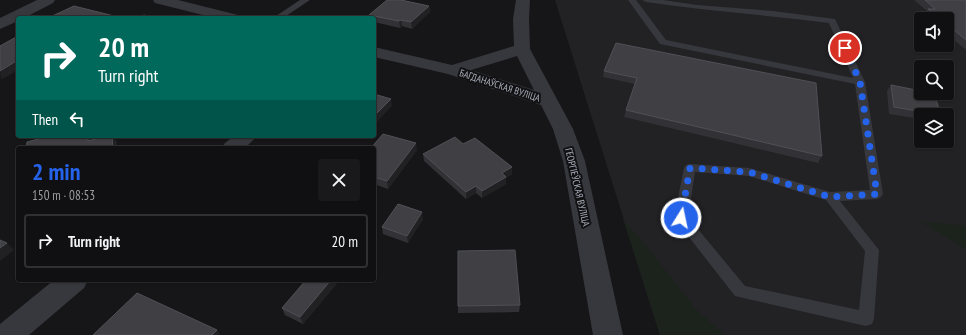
<!DOCTYPE html>
<meta charset="utf-8">
<style>
:root{--surface:#101012;--page:#19191b;--text:#f1f3f6;--muted:#9c9d9f;--line:#303032;--accent:#2563eb}
body{margin:0;font-family:"PT Sans Narrow",sans-serif;background:var(--page);color:var(--text);height:100vh;display:flex;flex-direction:column;font-size:15px;white-space:nowrap}
*{box-sizing:border-box;margin:0}
p{font-size:13px;color:var(--muted)}
.icon{flex:none;width:22px;height:22px;fill:none;stroke:currentColor;stroke-width:2;stroke-linecap:round;stroke-linejoin:round}
.map{position:relative;flex:1;overflow:hidden}
.sheet{position:absolute;left:16px;top:146px;width:360px;height:136px;display:flex;flex-direction:column;background:var(--surface);border-radius:4px;box-shadow:0 1px 3px #0004,0 0 0 1px var(--line)}
.sheet>*{flex:none}
.guide{position:absolute;left:16px;top:16px;width:360px;height:122px;border-radius:4px;box-shadow:0 1px 3px #0004,0 0 0 1px var(--line);background:#00695c;color:#fff;overflow:hidden}
.controls{position:absolute;left:914px;top:12px;display:grid;gap:8px}
.controls a{display:grid;place-items:center;width:40px;height:40px;border-radius:4px;background:var(--surface);box-shadow:0 1px 3px #0004,0 0 0 1px var(--line);font-size:20px}
.pin{position:absolute;display:grid;place-items:center;width:34px;height:34px;color:#fff;margin:-17px;border:2px solid #fff;border-radius:50%;box-shadow:0 1px 4px #0007}
.me{position:absolute;width:44px;margin:-22px;rotate:10deg;stroke-linejoin:round;filter:drop-shadow(0 0 3px #0008)}
.turn{display:flex;align-items:center;gap:14px;height:84px;padding:0 16px;font-size:18px}
.turn .icon{width:52px;height:52px;stroke-width:2.5}
.turn b{display:block;font-size:28px;line-height:34px}
.then{display:flex;align-items:center;height:38px;padding:0 16px;background:#0003;gap:8px;font-size:15px}
.round{display:grid;place-items:center;flex:none;width:42px;height:42px;border-radius:4px;background:var(--page)}
.head{display:flex;align-items:center;justify-content:space-between;height:68px;padding:0 16px}
h1{font-size:24px;font-weight:700;line-height:30px;color:var(--accent)}
ul{padding:0;list-style:none}
li{display:flex;align-items:center;gap:12px;height:54px;margin:0 8px 6px;padding:0 8px;border:2px solid var(--line);border-radius:4px}
li div{flex:1}
li b{display:block;font-size:15px}
li em{font-style:normal}
.map>svg:first-child{display:block}
</style>
<div class="map">
<svg width="966" height="335" viewBox="0 0 966 335">
<rect width="100%" height="100%" fill="#161618"/>
<path fill="#222225" fill-rule="evenodd" d="M 555,0 L 966,0 L 966,335 L 660,335 ZM 921,19 L 947,19 L 947,45 L 921,45 ZM 921,67 L 947,67 L 947,93 L 921,93 ZM 921,115 L 947,115 L 947,141 L 921,141 Z"/>
<path fill="#1c231d" d="M 623,219 L 648,248 L 694,307 L 724,335 L 660,335 Z
M 919,221 L 966,226 L 966,249 Z"/>
<g fill="none" stroke-linecap="round" stroke-linejoin="round">
<path fill="#37383d" fill-rule="evenodd" d="M 300,0 L 310,0 L 283,18 L 273,18 Z
M 628,0 L 636,0 L 666,40 L 853,78 L 829,23 C 768,15 707,11 646,2 L 642,0 L 663,0 L 697,5 L 773,11 L 835,19 L 865,82 L 883,194 L 881,197 L 877,199 L 840,201 L 879,250 L 874,319 L 872,324 L 866,326 L 735,296 L 674,218 L 684,168 L 686,165 L 690,164 L 749,168 L 830,192 L 870,190 L 855,84 L 660,44 ZM 695,172 L 749,176 L 826,200 L 865,251 L 859,310 L 745,286 L 688,217 Z"/>
<path fill="#37383d" fill-rule="evenodd" d="M 37,0 L 55,0 L 53,3 L 24,18 L 18,18 L 18,21 L 0,29 L 0,18 Z
M 153,0 L 178,0 L 238,15 L 241,18 L 215,18 L 155,3 Z
M 516,0 L 530,0 L 529,19 L 530,49 L 573,129 L 585,161 L 623,335 L 593,335 L 563,161 L 553,129 L 541,105 L 448,74 L 374,57 L 374,47 L 452,65 L 514,46 L 513,19 ZM 517,56 L 534,90 L 471,70 Z
M 234,136 L 257,136 L 245,148 L 221,148 L 225,143 Z
M 54,280 L 88,280 L 84,288 L 29,335 L 0,335 L 0,324 Z"/>
</g>
<path fill="#323236" d="M 914,0 L 966,0 L 966,50 L 947,34 L 947,19 L 929,19 L 924,15 L 927,11 Z
M 429,6 L 430,12 L 412,29 L 402,26 L 400,28 L 374,22 L 374,18 L 369,18 L 369,15 Z
M 616,43 L 822,156 L 818,163 L 624,117 L 626,110 L 635,84 L 603,77 L 604,71 Z
M 891,85 L 941,115 L 921,115 L 921,119 L 889,114 L 887,91 Z
M 354,136 L 363,136 L 361,138 Z
M 463,144 L 512,167 L 512,174 L 506,178 L 506,184 L 482,198 L 476,193 L 466,199 L 424,161 L 423,154 Z
M 374,148 L 417,150 L 388,189 L 374,184 Z
M 423,219 L 408,243 L 383,234 L 382,227 Z
M 306,280 L 337,280 L 338,282 L 303,324 L 285,315 L 282,308 Z
M 520,305 L 519,312 L 458,313 L 458,306 Z"/>
<path fill="#212124" d="M 429,6 L 430,12 L 412,29 L 411,22 Z
M 401,20 L 402,26 L 400,28 L 399,21 Z
M 18,60 L 18,70 L 1,80 L 0,71 Z
M 391,99 L 392,106 L 374,125 L 374,116 Z
M 88,136 L 93,136 L 93,148 L 88,141 Z
M 112,136 L 113,136 L 117,141 L 117,148 L 113,148 Z
M 416,143 L 417,150 L 388,189 L 387,181 Z
M 512,167 L 512,174 L 506,178 L 506,184 L 482,198 L 482,191 L 502,173 Z
M 476,186 L 476,193 L 466,199 L 466,192 Z
M 422,212 L 423,219 L 408,243 L 407,236 Z
M 7,243 L 14,250 L 0,261 L 0,248 Z
M 331,280 L 337,280 L 338,282 L 303,324 L 300,317 Z
M 217,330 L 220,335 L 212,335 Z"/>
<path fill="#3f3f44" stroke="#4f5156" d="M 387,0 L 401,0 L 429,6 L 411,22 L 401,20 L 399,21 L 369,15 Z
M 925,0 L 966,0 L 966,40 L 947,24 L 947,19 L 941,19 L 928,9 L 935,9 Z
M 74,6 L 122,18 L 48,18 Z
M 144,15 L 157,18 L 138,18 Z
M 18,36 L 18,60 L 0,71 L 0,46 Z
M 616,43 L 816,83 L 822,156 L 626,110 L 637,78 L 604,71 Z
M 891,85 L 921,91 L 921,93 L 934,93 L 941,115 L 894,107 Z
M 374,94 L 391,99 L 374,116 Z
M 383,134 L 416,143 L 387,181 L 374,177 L 374,148 L 371,148 Z
M 49,136 L 88,136 L 88,141 L 105,136 L 112,136 L 113,148 L 26,148 L 27,142 Z
M 455,137 L 463,144 L 475,138 L 512,167 L 502,173 L 506,177 L 482,191 L 476,186 L 466,192 L 423,154 Z
M 398,204 L 422,212 L 407,236 L 382,227 Z
M 0,240 L 7,243 L 0,248 Z
M 515,250 L 520,305 L 458,306 L 458,251 Z
M 306,280 L 331,280 L 300,317 L 282,308 Z
M 137,293 L 217,330 L 212,335 L 93,335 Z"/>
<g fill="none" stroke-linecap="round" stroke-linejoin="round">
<path stroke="#2563eb" stroke-width="7" stroke-dasharray="0 12.6" d="M 681,218 L 690,168 L 749,172 L 830,197 L 877,194 L 860,82 L 845,48"/>
</g>
<g text-anchor="middle" stroke-width="4" stroke-linejoin="round" paint-order="stroke">
<g font-size="10" fill="#a8adb8" stroke="#111113">
<text transform="translate(500 85) rotate(18)" y="4">БАГДАНАЎСКАЯ ВУЛІЦА</text>
<text transform="translate(578 187) rotate(77)" y="4">ГЕОРГІЕЎСКАЯ ВУЛІЦА</text>
</g>
</g>
</svg>
<div class="controls">
<a><svg class="icon" aria-label="sound" viewBox="0 0 24 24"><path d="M4 9h4l5-4v14l-5-4H4zM17 9q2 3 0 6"/></svg></a>
<a><svg class="icon" aria-label="search" viewBox="0 0 24 24"><circle cx="10" cy="10" r="6"/><path d="M15 15l6 6"/></svg></a>
<a><svg class="icon" aria-label="layers" viewBox="0 0 24 24"><path d="M12 4l9 5-9 5-9-5zM3 14l9 5 9-5"/></svg></a>
</div>
<div class="pin" style="left:845px;top:48px;background:#d93025"><svg class="icon" aria-label="arrive" viewBox="0 0 24 24"><path d="M6 21V4h12l-3 4 3 4H6"/></svg></div>
<svg class="me" style="left:681px;top:218px" viewBox="-20 -20 40 40"><circle r="17" fill="#2563eb" stroke="#fff" stroke-width="3"/><path d="M0-11L8 9 0 5-8 9z" fill="#fff"/></svg>
<div class="guide">
<div class="turn"><svg class="icon" aria-label="right" viewBox="0 0 24 24"><path d="M7 20v-9h11M14 6l5 5-5 5"/></svg><div><b>20 m</b>Turn right</div></div>
<div class="then">Then<svg class="icon" aria-label="left" viewBox="0 0 24 24"><path d="M17 20v-9H6M10 6l-5 5 5 5"/></svg></div>
</div>
<section class="sheet">
<div class="head"><div><h1>2 min</h1><p>150 m · 08:53</p></div><a class="round"><svg class="icon" aria-label="close" viewBox="0 0 24 24"><path d="M6 6l12 12M18 6L6 18"/></svg></a></div>
<ul>
<li><svg class="icon" aria-label="right" viewBox="0 0 24 24"><path d="M7 20v-9h11M14 6l5 5-5 5"/></svg><div><b>Turn right</b></div><em>20 m</em></li>
</ul>
</section>
</div>
